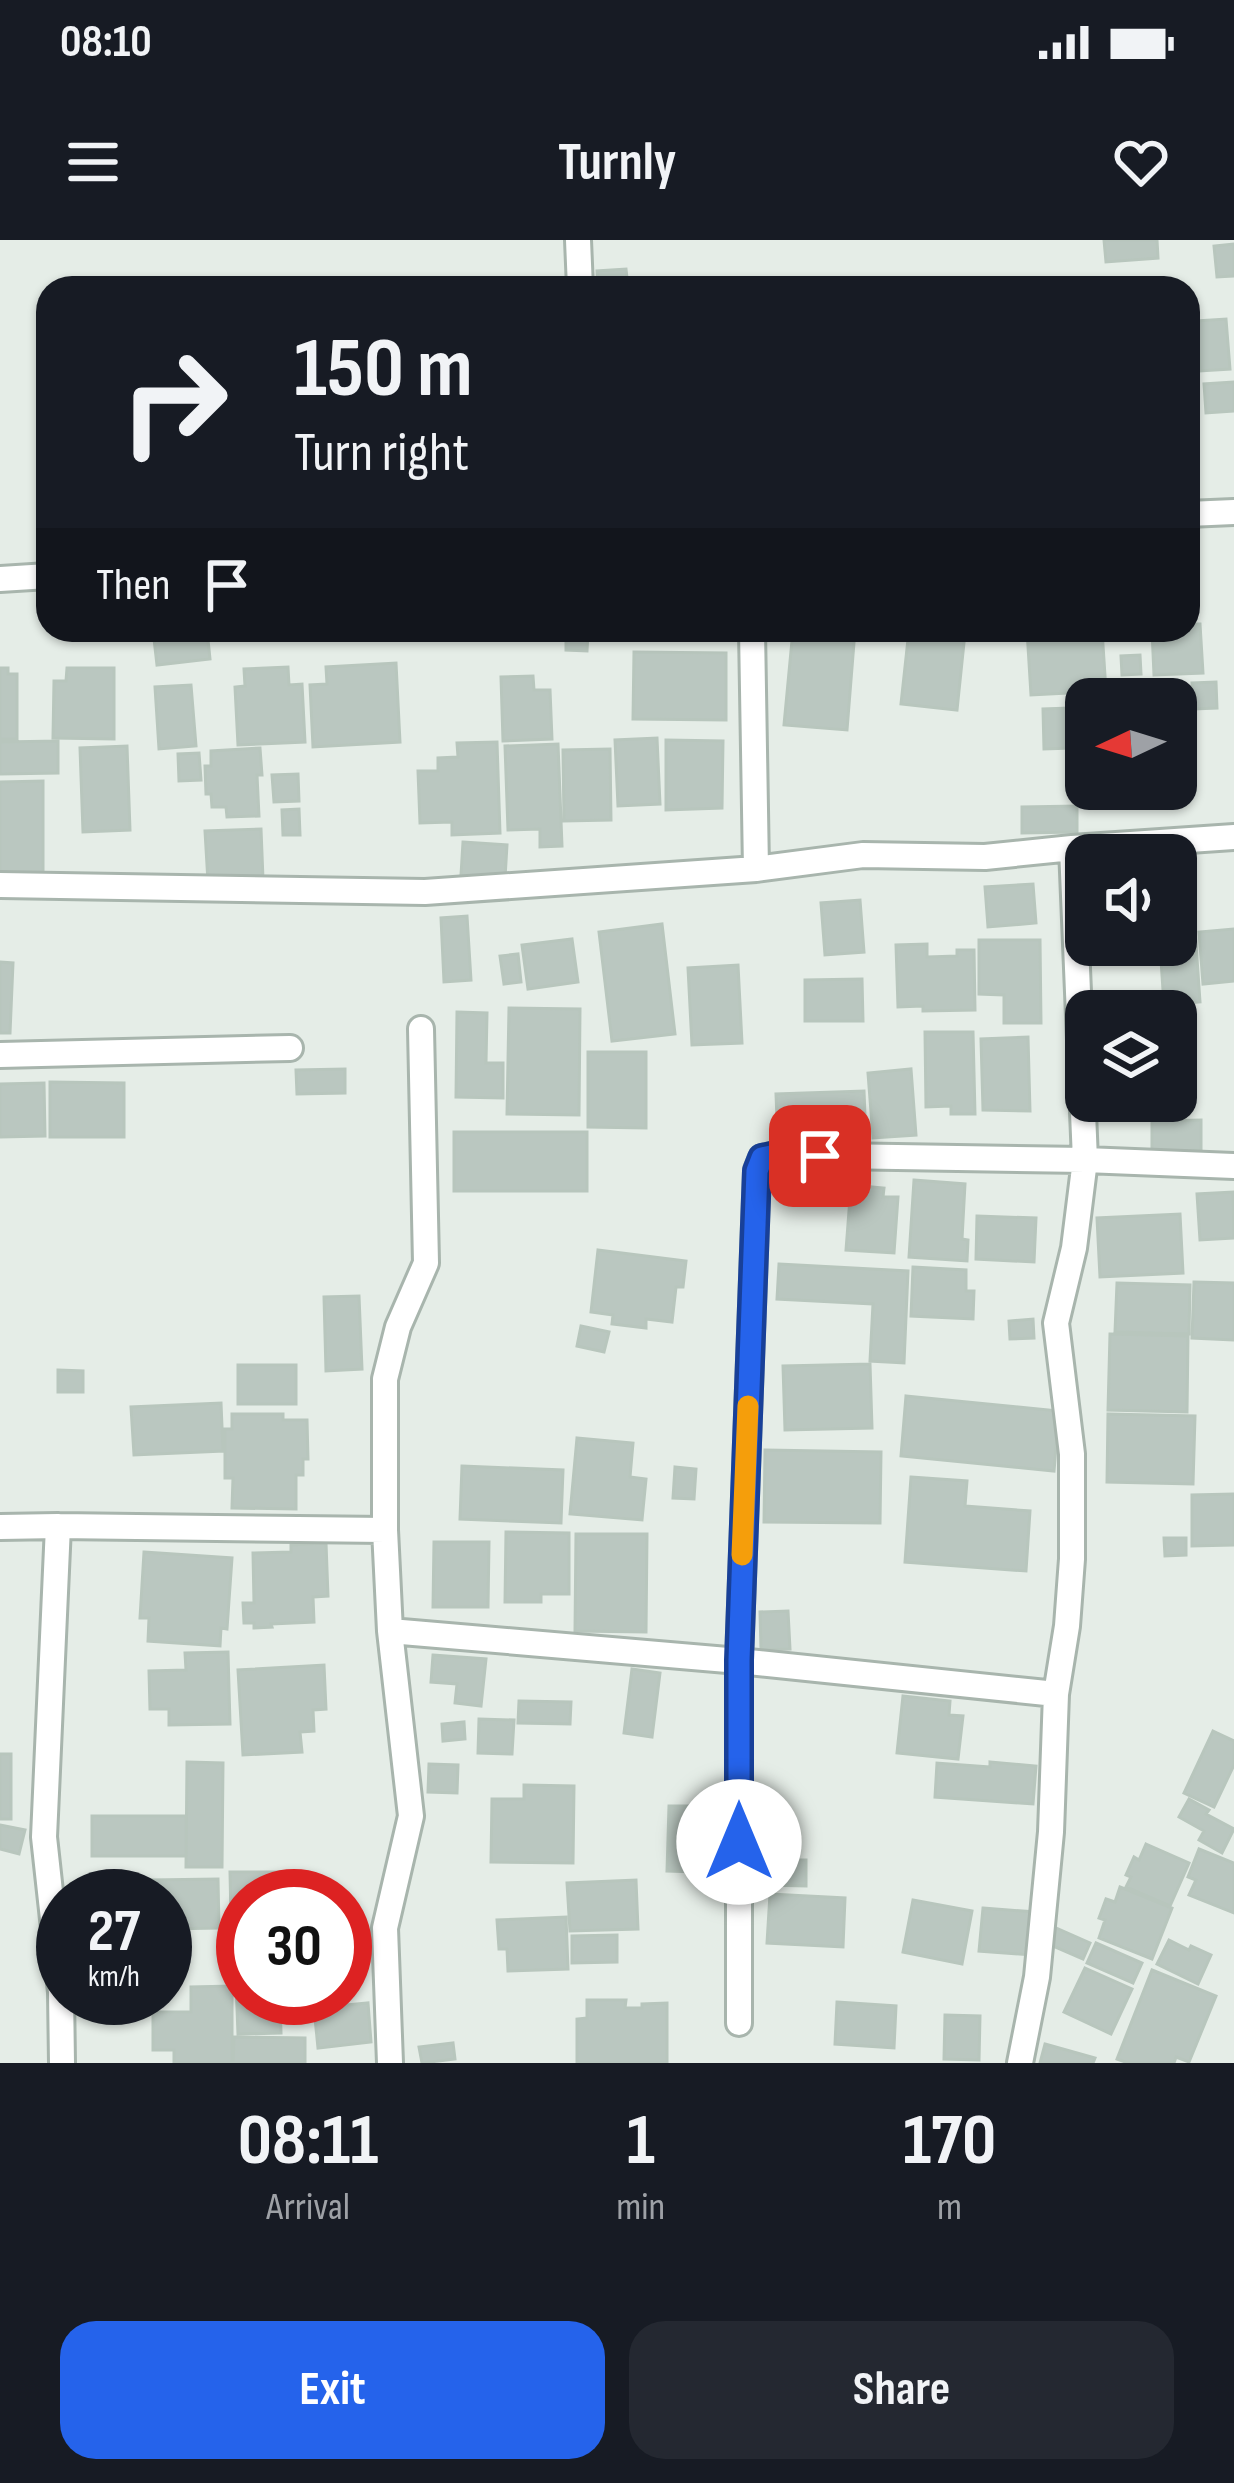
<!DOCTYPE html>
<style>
:root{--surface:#171b24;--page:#242831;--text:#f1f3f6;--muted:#9ea1a6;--accent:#2563eb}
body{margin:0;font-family:"Sofia Sans Condensed",sans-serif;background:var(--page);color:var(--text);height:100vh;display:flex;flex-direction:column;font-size:45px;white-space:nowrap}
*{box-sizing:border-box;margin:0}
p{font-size:39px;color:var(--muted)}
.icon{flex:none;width:66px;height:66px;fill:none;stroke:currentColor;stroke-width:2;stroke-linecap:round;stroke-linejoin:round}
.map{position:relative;height:1823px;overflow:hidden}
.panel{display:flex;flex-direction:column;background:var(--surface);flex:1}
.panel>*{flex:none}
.top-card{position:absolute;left:36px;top:36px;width:1164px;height:366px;border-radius:36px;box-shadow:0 3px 9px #0004;background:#171b24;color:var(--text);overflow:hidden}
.needle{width:78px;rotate:266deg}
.controls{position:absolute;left:1065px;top:438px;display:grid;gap:24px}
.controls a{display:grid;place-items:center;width:132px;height:132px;border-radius:24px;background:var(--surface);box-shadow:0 3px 9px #0004;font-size:60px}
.speed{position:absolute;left:36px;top:1629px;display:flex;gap:24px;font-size:60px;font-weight:700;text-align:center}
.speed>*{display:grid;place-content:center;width:156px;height:156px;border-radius:50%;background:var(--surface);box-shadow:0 3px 9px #0004;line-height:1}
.speed small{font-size:30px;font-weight:400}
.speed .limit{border:18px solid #d22;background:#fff;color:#111}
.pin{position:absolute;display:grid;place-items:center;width:102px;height:102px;color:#fff;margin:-51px;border-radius:24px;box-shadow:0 6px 18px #0006}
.me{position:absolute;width:132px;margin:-66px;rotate:0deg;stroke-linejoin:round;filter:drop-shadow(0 0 9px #0008)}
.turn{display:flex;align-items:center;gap:42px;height:252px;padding:0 60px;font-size:54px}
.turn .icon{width:156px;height:156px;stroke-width:2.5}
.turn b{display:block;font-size:84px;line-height:102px}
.then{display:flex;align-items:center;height:114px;padding:0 60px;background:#0003;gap:24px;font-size:45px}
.eta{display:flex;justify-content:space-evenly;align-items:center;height:204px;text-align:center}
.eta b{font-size:72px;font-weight:700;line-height:84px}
.action{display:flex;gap:24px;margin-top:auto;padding:24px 60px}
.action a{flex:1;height:138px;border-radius:36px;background:var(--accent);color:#fff;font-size:48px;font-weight:700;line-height:138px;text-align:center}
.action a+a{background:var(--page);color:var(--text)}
.status{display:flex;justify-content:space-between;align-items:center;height:84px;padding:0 60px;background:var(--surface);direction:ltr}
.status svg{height:33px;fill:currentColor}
header{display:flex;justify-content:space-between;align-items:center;height:156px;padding:0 60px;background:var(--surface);font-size:54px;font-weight:700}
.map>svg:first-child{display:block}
</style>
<div class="status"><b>08:10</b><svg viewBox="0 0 49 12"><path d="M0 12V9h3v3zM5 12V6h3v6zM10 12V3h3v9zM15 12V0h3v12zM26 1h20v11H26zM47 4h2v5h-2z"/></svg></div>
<header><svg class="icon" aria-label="menu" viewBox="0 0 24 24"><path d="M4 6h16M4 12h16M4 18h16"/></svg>Turnly<svg class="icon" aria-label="heart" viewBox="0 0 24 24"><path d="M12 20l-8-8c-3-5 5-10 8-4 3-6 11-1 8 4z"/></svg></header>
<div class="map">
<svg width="1234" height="1823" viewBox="0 0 1234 1823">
<rect width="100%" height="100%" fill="#e5ede7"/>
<path fill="#bac7c0" stroke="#b8c6bd" stroke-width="3" d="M 1104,0 L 1157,0 L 1158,18 L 1106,22 Z
M 1234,4 L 1234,36 L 1217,37 L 1214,6 Z
M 626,29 L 628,48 L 598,48 L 597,31 Z
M 1226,79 L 1230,129 L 1200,131 L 1197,81 Z
M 1234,142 L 1234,171 L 1206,173 L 1204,144 Z
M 1188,384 L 1200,384 L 1203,433 L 1154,435 L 1152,390 L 1188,390 Z
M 153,390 L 207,390 L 210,419 L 157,425 Z
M 616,390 L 705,390 L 705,394 L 616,396 Z
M 793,390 L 855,390 L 847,490 L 784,485 Z
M 909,390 L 965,393 L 957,470 L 901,464 Z
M 1027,390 L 1102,390 L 1106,451 L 1031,455 Z
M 566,392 L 588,393 L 587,411 L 566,410 Z
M 634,412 L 726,413 L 726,480 L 633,479 Z
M 1140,415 L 1141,434 L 1122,435 L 1121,416 Z
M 396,423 L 400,502 L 313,507 L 310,445 L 327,444 L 326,427 Z
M 288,427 L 289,445 L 302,444 L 305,502 L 238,505 L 235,447 L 245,446 L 244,429 Z
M 0,428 L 8,428 L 8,434 L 17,434 L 17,499 L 0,499 Z
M 67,428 L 114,428 L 114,499 L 53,498 L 54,441 L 66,441 Z
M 533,436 L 534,450 L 550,450 L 552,499 L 503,501 L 501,437 Z
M 1216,442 L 1217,468 L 1194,469 L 1192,443 Z
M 191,445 L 196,506 L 159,509 L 155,447 Z
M 1069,468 L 1071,508 L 1044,509 L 1043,469 Z
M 1086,479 L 1086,549 L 1118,549 L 1118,556 L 1075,558 L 1070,480 Z
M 657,498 L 660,564 L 618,566 L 615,500 Z
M 666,500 L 723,501 L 722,568 L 666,570 Z
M 58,501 L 58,533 L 0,534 L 0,502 Z
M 497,502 L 500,593 L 452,595 L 452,582 L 420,583 L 418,531 L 438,531 L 438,518 L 458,517 L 457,503 Z
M 558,504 L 562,606 L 540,607 L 540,589 L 508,590 L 505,506 Z
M 127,506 L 130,590 L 83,592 L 80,508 Z
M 260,508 L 262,535 L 257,535 L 259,576 L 227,577 L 226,567 L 212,567 L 211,554 L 206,554 L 205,526 L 211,526 L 211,511 Z
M 610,509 L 611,580 L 564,581 L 563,510 Z
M 199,513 L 201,540 L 179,541 L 178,514 Z
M 298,534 L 299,561 L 274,562 L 272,535 Z
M 43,541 L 43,638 L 0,638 L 0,542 Z
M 1077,566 L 1077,592 L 1022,593 L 1022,567 Z
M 299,569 L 300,595 L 283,595 L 282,570 Z
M 261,589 L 263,639 L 208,642 L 205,591 Z
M 463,602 L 507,605 L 505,638 L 461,635 Z
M 1033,644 L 1036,683 L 988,687 L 985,647 Z
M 860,660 L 864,712 L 825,715 L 821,663 Z
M 467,676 L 471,740 L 444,742 L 441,678 Z
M 662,684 L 675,794 L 612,801 L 599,692 Z
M 1195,689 L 1200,762 L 1164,765 L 1160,705 L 1176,705 L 1176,690 Z
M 1234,689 L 1234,741 L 1203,744 L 1199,692 Z
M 572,699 L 578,742 L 528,749 L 522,705 Z
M 979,700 L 1040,700 L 1041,783 L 1004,783 L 1004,755 L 979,754 Z
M 927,704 L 927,717 L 957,716 L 957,710 L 974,710 L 975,770 L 923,771 L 923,766 L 898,767 L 896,705 Z
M 518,714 L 521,742 L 504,744 L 500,716 Z
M 0,722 L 13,723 L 10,793 L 0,793 Z
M 738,725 L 742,803 L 692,805 L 688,728 Z
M 862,739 L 863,781 L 805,781 L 805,740 Z
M 509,768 L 580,769 L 579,875 L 507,874 Z
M 457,772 L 487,773 L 486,823 L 503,823 L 503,858 L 456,857 Z
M 925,792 L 973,792 L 975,874 L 951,874 L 951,866 L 926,867 Z
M 1028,797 L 1030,871 L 983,870 L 981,799 Z
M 588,812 L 646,812 L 646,888 L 588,887 Z
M 345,829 L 345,853 L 297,854 L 296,830 Z
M 911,829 L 916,895 L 873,898 L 868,833 Z
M 50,842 L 124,843 L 124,897 L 50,897 Z
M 44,843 L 45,896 L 0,897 L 0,844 Z
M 864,851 L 866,900 L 778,903 L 776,854 Z
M 1201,880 L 1201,910 L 1152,912 L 1152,881 Z
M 454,892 L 587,892 L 587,951 L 454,951 Z
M 914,940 L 965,944 L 962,999 L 968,1000 L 967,1021 L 909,1017 Z
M 851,945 L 884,948 L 883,957 L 898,957 L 894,1013 L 846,1010 Z
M 1233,952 L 1234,998 L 1200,1000 L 1197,954 Z
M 1180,974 L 1183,1033 L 1100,1037 L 1097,978 Z
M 977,976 L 1036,978 L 1034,1022 L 976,1019 Z
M 598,1010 L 686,1021 L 683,1047 L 676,1047 L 672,1082 L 646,1079 L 646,1088 L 612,1084 L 613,1075 L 591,1072 Z
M 779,1024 L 908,1031 L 904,1123 L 870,1121 L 873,1064 L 777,1059 Z
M 913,1027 L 966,1030 L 966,1051 L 974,1051 L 973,1079 L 911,1076 Z
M 1194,1042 L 1234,1043 L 1234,1100 L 1192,1098 Z
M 1117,1043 L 1190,1045 L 1189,1094 L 1115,1092 Z
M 359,1056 L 362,1129 L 326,1131 L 324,1057 Z
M 1033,1079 L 1034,1098 L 1010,1099 L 1009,1081 Z
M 581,1086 L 609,1092 L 604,1112 L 577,1106 Z
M 1110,1094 L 1188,1096 L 1187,1172 L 1108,1170 Z
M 870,1124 L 872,1188 L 785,1190 L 783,1126 Z
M 238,1125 L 296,1125 L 296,1164 L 238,1164 Z
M 58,1130 L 83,1131 L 83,1152 L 58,1152 Z
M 906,1156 L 1059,1171 L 1054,1231 L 901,1216 Z
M 221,1163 L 223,1211 L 134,1215 L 131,1167 Z
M 232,1174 L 283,1174 L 283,1180 L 307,1180 L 308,1219 L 303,1219 L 303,1235 L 296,1235 L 296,1269 L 232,1268 L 233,1238 L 225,1238 L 225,1189 L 232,1189 Z
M 1108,1174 L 1195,1176 L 1193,1244 L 1107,1242 Z
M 577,1198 L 633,1203 L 630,1237 L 646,1239 L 642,1280 L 570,1274 Z
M 765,1210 L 881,1212 L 880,1283 L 764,1282 Z
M 462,1226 L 563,1230 L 561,1283 L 460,1279 Z
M 675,1227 L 696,1229 L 694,1259 L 673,1258 Z
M 911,1237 L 967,1241 L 965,1266 L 1030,1271 L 1026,1331 L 905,1322 Z
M 1234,1254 L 1234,1305 L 1192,1306 L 1192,1255 Z
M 506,1292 L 569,1293 L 569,1354 L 541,1354 L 541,1362 L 505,1362 Z
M 576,1294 L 647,1294 L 646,1392 L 575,1391 Z
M 1164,1298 L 1186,1298 L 1186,1315 L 1165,1316 Z
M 434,1302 L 489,1302 L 488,1367 L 433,1367 Z
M 326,1303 L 328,1356 L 313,1357 L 314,1382 L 271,1384 L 272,1387 L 254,1388 L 254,1383 L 244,1383 L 243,1363 L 254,1363 L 253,1313 L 291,1312 L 291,1305 Z
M 144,1312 L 232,1318 L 227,1389 L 221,1388 L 220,1406 L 148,1401 L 149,1378 L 140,1378 Z
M 788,1371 L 790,1409 L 761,1410 L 760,1372 Z
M 228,1412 L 230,1484 L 169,1485 L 169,1469 L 150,1469 L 149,1431 L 186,1430 L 185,1413 Z
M 433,1415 L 486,1419 L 481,1466 L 455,1463 L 457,1444 L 431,1442 Z
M 324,1425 L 326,1469 L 313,1470 L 314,1491 L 300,1492 L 302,1512 L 243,1515 L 238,1430 Z
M 632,1429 L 660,1433 L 652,1497 L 624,1493 Z
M 903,1456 L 950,1461 L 949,1475 L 963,1476 L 958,1519 L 897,1513 Z
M 519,1461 L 571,1462 L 570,1484 L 518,1483 Z
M 479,1479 L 514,1480 L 512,1514 L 478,1513 Z
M 464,1482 L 465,1499 L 443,1501 L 442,1484 Z
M 1213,1491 L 1234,1501 L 1234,1525 L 1214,1567 L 1184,1553 Z
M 0,1514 L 11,1514 L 11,1579 L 0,1579 Z
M 187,1522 L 223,1523 L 222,1627 L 186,1627 Z
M 990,1522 L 1036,1526 L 1033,1564 L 935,1557 L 937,1523 L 990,1527 Z
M 429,1524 L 458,1525 L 457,1553 L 428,1552 Z
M 524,1545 L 574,1546 L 573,1623 L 491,1622 L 492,1559 L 524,1559 Z
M 1189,1559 L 1209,1570 L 1206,1574 L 1234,1589 L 1222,1613 L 1199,1600 L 1204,1591 L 1179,1577 Z
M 669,1566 L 700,1566 L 698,1632 L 667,1631 Z
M 92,1576 L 186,1576 L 186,1616 L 92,1616 Z
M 0,1585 L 25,1590 L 19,1614 L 0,1609 Z
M 1146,1604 L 1189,1623 L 1170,1666 L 1126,1647 L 1131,1637 L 1126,1635 L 1134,1617 L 1139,1620 Z
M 1199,1609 L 1234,1623 L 1234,1673 L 1189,1655 L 1196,1640 L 1188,1637 Z
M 766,1620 L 806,1620 L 806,1646 L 766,1645 Z
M 230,1632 L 290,1632 L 290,1656 L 243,1656 L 243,1677 L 231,1678 Z
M 218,1639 L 219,1688 L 165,1689 L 165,1656 L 151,1656 L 150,1640 Z
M 636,1640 L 638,1689 L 570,1691 L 567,1643 Z
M 1120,1647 L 1172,1668 L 1152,1719 L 1099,1698 L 1105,1680 L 1099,1678 L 1106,1659 L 1115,1662 Z
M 770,1654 L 845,1658 L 843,1707 L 767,1703 Z
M 913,1660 L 972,1671 L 962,1724 L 903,1712 Z
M 983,1668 L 1035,1672 L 1031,1715 L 979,1711 Z
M 566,1677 L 568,1729 L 508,1731 L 507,1709 L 499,1709 L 497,1680 Z
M 1054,1687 L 1090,1703 L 1083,1719 L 1046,1703 Z
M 617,1695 L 617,1722 L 572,1723 L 572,1696 Z
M 1169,1700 L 1189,1710 L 1191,1706 L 1211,1715 L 1198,1744 L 1157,1724 Z
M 1096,1703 L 1142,1723 L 1133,1743 L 1087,1723 Z
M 1085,1728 L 1132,1749 L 1111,1794 L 1064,1772 Z
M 1152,1730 L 1216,1756 L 1189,1822 L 1176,1817 L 1174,1823 L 1128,1823 L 1117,1819 Z
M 236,1742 L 243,1742 L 243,1758 L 280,1758 L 281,1793 L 238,1794 Z
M 232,1746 L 232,1823 L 174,1823 L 174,1810 L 153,1810 L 153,1772 L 191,1772 L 191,1747 Z
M 587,1760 L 626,1760 L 625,1768 L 642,1768 L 642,1764 L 667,1763 L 667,1823 L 577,1823 L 577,1779 L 587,1778 Z
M 837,1762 L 896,1766 L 894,1808 L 835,1804 Z
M 368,1763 L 371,1802 L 318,1808 L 314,1768 Z
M 945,1775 L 980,1776 L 979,1820 L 944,1819 Z
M 234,1797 L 305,1798 L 305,1823 L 233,1823 Z
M 453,1803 L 455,1819 L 422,1823 L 419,1807 Z
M 1045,1804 L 1095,1818 L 1093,1823 L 1040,1823 Z"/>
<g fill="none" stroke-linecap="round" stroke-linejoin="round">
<g stroke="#a8b5ad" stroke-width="30">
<path id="minor" d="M 578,0 L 580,48
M 1188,274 L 1234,272
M 0,339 L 48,336
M 752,390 L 756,629
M 0,645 L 425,652 L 756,629 L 863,615 L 985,617 L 1072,608 L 1234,597
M 0,815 L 290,808
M 58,1286 L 44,1597 L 61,1752 L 62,1823
M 0,1287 L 58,1286 L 385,1290
M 390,1391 L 739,1421 L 1056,1454
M 739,1783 L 739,1421 L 757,930 L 762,918 L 776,915 L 1085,920 L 1234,926
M 390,1823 L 385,1688 L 411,1576 L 390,1391 L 385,1290 L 385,1139 L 398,1087 L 426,1023 L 421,789
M 1020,1823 L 1037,1737 L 1051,1592 L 1056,1454 L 1067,1386 L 1072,1319 L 1072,1214 L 1056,1083 L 1074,1008 L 1085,920 L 1072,608"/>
</g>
<use href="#minor" stroke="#fff" stroke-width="24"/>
</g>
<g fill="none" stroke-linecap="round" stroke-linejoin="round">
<g stroke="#184099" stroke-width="30">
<path id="route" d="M 739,1602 L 739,1420 L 757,931 L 762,918 L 776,915 L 820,916"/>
</g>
<use href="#route" stroke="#2563eb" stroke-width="21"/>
<path stroke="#f59e0b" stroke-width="21" d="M 742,1315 L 748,1166"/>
</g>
</svg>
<div class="controls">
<a><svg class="needle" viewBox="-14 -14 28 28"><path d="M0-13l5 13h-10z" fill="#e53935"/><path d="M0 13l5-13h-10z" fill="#9ea1a6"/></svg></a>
<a><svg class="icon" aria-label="sound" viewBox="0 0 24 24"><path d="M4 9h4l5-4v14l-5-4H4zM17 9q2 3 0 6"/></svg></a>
<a><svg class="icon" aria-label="layers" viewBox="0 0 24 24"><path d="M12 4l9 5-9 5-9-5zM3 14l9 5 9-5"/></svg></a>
</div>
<div class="speed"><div>27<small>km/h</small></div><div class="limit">30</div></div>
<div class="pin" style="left:820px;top:916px;background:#d93025"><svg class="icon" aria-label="arrive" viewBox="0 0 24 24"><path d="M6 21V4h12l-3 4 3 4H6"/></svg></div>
<svg class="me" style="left:739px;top:1602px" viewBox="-20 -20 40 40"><circle r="19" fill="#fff"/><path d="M0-13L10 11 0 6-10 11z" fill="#2563eb"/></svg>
<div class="top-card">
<div class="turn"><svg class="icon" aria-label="right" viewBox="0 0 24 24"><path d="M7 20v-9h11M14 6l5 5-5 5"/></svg><div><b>150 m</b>Turn right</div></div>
<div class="then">Then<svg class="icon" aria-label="arrive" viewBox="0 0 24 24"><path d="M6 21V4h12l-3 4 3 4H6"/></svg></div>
</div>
</div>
<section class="panel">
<div class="eta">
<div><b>08:11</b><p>Arrival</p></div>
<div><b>1</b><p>min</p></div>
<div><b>170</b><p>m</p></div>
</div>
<div class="action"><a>Exit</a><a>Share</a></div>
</section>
